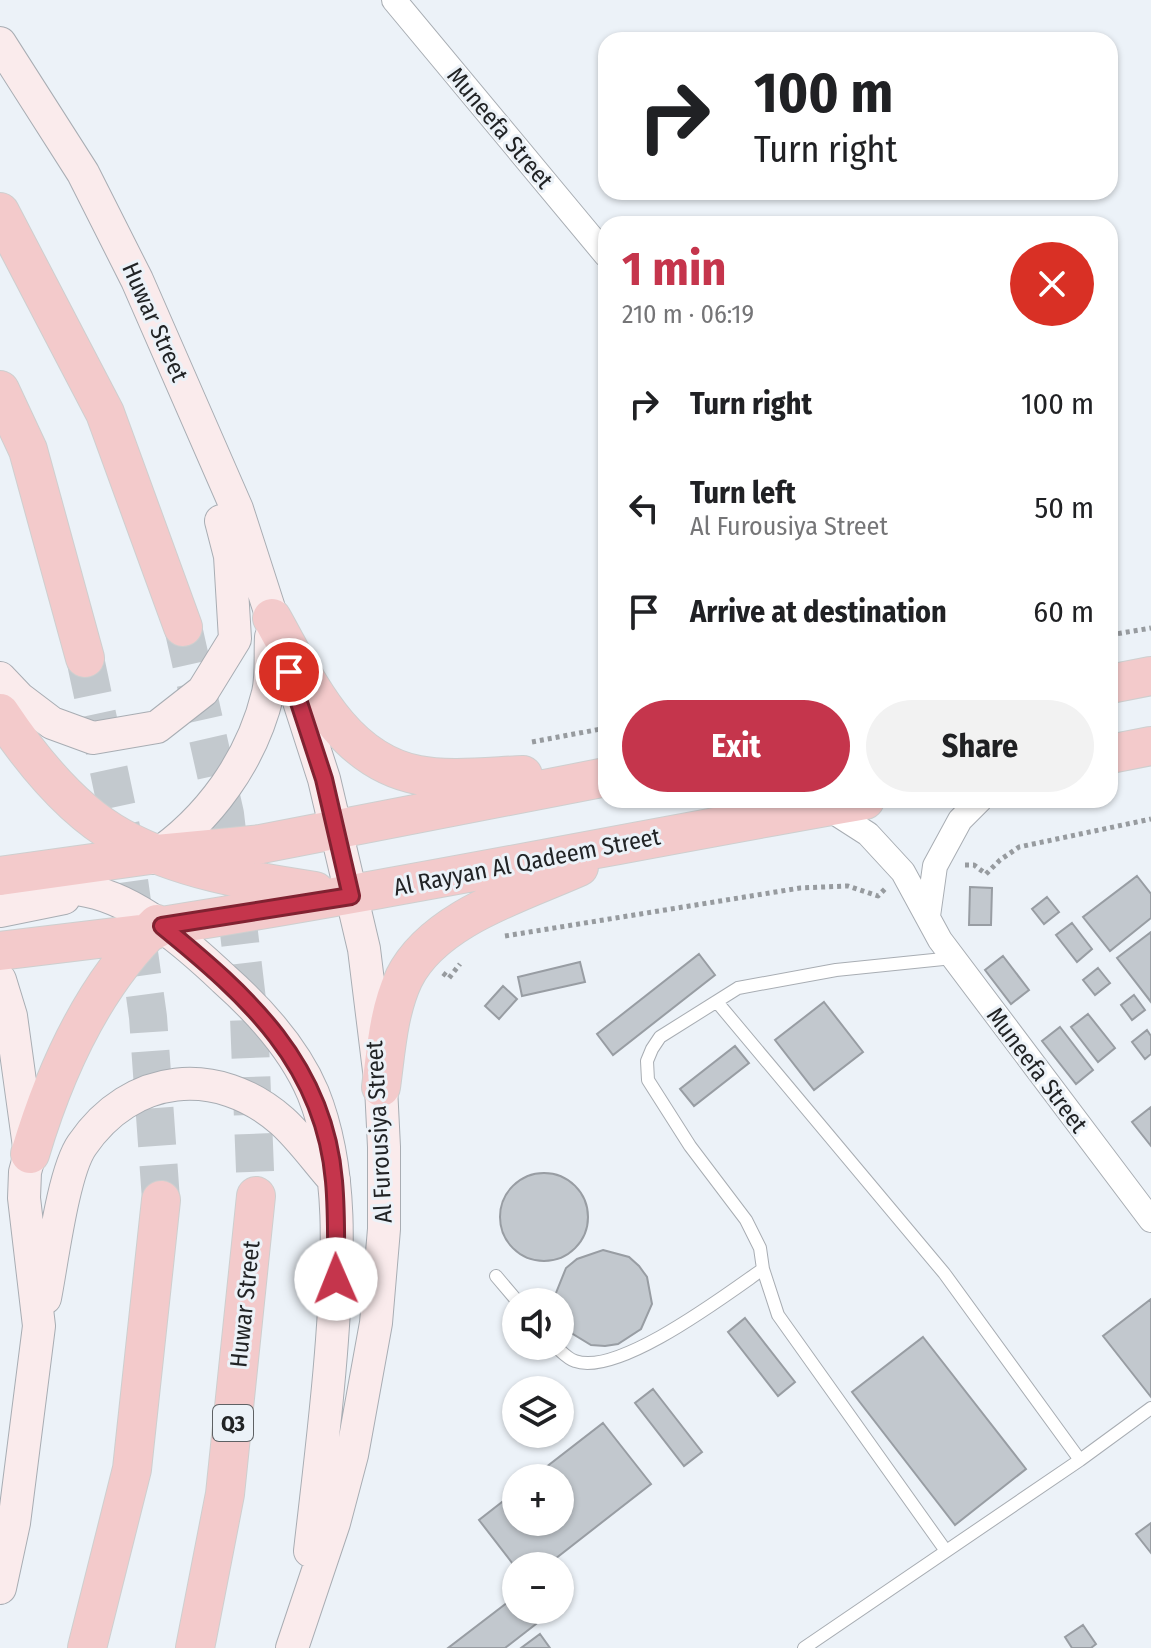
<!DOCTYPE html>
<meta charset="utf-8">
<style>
:root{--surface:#fff;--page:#f2f2f2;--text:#202124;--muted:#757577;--accent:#c5354c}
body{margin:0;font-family:"Fira Sans Condensed",sans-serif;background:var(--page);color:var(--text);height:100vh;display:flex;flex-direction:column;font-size:30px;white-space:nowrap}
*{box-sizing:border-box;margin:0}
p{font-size:26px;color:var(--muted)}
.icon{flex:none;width:44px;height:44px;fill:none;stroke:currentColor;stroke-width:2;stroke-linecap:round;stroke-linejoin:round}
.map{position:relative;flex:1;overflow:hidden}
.side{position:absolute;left:598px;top:216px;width:520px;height:592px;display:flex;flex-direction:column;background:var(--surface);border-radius:24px;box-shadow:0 2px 6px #0004}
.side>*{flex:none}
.banner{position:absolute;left:598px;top:32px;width:520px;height:168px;border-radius:24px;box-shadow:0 2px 6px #0004;background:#fff;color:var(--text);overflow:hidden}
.tools{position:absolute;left:502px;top:1288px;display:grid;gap:16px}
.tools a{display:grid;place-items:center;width:72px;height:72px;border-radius:50%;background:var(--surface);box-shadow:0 2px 6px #0004;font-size:40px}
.pin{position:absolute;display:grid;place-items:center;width:68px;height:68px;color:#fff;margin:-34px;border:4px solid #fff;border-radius:50%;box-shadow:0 2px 8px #0007}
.me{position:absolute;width:88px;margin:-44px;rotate:359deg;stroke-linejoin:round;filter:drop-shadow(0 0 6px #0008)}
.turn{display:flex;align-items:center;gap:28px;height:168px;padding:0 24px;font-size:36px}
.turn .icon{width:104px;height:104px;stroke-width:2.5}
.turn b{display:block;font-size:56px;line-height:68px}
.round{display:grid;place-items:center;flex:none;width:84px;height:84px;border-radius:42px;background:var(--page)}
.overview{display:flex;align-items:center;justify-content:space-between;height:136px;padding:0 24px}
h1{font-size:48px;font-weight:700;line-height:60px;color:var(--accent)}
.action{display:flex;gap:16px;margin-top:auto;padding:16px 24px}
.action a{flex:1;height:92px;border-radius:48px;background:var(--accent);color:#fff;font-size:32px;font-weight:700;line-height:92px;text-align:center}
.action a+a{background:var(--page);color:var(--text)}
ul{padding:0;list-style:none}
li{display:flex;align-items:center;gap:24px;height:104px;padding:0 24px}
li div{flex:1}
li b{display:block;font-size:30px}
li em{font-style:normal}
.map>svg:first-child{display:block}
</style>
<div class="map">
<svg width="1151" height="1648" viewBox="0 0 1151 1648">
<rect width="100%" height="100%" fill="#ecf2f8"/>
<path fill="#c2c8ce" stroke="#989da3" stroke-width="2" d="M 1137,876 L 1151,894 L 1151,918 L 1110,951 L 1083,917 Z
M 970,887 L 992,888 L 991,925 L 969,925 Z
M 1047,897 L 1059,912 L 1044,924 L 1032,909 Z
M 1072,923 L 1092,949 L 1077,962 L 1056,935 Z
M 1151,932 L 1151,1002 L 1117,958 Z
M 699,954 L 715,975 L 613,1055 L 597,1034 Z
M 1003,956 L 1029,990 L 1011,1004 L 985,970 Z
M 580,962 L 585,982 L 522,996 L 518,977 Z
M 1098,968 L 1110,983 L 1095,995 L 1083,980 Z
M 503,986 L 517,999 L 499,1019 L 485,1006 Z
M 1134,995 L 1145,1010 L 1132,1020 L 1121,1005 Z
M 824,1002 L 863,1052 L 814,1090 L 775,1040 Z
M 1088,1014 L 1115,1048 L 1098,1062 L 1071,1027 Z
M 1060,1027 L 1093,1070 L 1076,1084 L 1042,1041 Z
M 1147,1030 L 1151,1036 L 1151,1054 L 1145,1059 L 1132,1042 Z
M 735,1046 L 749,1063 L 694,1106 L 680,1089 Z
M 1151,1107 L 1151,1146 L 1132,1122 Z
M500 1217a44 44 0 1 1 88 0a44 44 0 1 1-88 0Z
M 603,1250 L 629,1257 L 639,1266 L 647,1277 L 652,1304 L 641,1329 L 618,1344 L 605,1346 L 591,1345 L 568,1331 L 560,1319 L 560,1302 L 556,1302 L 556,1293 L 566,1268 L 577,1259 Z
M 1151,1299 L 1151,1397 L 1103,1336 Z
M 745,1318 L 795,1382 L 778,1396 L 728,1332 Z
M 923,1337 L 1026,1469 L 955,1525 L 852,1392 Z
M 653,1389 L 702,1452 L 684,1466 L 635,1403 Z
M 603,1423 L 651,1484 L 546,1566 L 516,1568 L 479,1520 L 516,1491 L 516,1522 L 560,1522 L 560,1478 L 532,1478 Z
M 1151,1523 L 1151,1553 L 1136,1534 Z
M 516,1596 L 516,1610 L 554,1610 L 505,1648 L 448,1648 Z
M 1083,1625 L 1096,1644 L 1091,1648 L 1072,1648 L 1065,1637 Z
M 540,1634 L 550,1648 L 521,1648 Z"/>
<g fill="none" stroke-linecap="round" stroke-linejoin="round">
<path stroke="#c3c9ce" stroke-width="38" stroke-dasharray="38 19" stroke-linecap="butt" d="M 183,627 L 225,814 L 249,1017 L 256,1196
M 85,658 L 123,837 L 148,1017 L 161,1200"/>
<g stroke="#a8adb3" stroke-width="14">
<path id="service" d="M 717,1002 L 944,1273 L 1080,1460
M 496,1276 L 518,1302
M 555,1346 C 561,1351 568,1359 575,1361 C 618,1377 727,1294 763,1269
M 946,1551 L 778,1315 L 763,1269 L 760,1248 L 746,1220 L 690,1146 L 648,1080 L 647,1061 L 652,1049 L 660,1037 L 738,988 L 836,970 L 953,958
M 804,1648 L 1080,1460 L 1151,1408"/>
</g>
<g stroke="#a8adb3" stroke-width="26">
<path id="minor" d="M 394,0 L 606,255
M 826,807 L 868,834 L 903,872 L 940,940 L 1151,1220
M 928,916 L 935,866 L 960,820 L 980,800"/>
</g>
<g stroke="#a8adb3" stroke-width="34">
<path id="secondary" d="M 0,43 L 83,173 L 137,280 L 237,509 L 324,779 L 364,949 L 381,1087 L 384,1147 L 384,1229 L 376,1323 L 352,1455 L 334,1523 L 292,1648
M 0,678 L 19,698 L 52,723 L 93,738 L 157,727 L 203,691 L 235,639 L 230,556 L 221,521
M 152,858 C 209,820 252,760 268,693 C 272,676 270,655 271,637
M 15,883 C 39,886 64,886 88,891 C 138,901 188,945 224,979 C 260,1011 294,1048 313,1093 C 344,1170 338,1259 332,1340 C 327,1410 318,1481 310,1551
M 0,911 L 64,898
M 0,980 L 11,1016 L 30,1154 L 25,1172 L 24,1198 L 39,1326 L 14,1523 L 0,1588
M 45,1298 C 52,1263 63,1172 82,1145 C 131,1073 217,1064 282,1121 C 301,1138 317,1161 334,1180"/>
</g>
<g stroke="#cecfcf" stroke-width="40">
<path id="trunk" d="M 0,212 L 105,413 L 183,627
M 0,390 L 28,450 L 85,658
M 272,618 C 307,680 340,760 418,775 C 447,781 493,776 523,775
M 1110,684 L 1151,676
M 0,713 C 30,758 71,810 120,837 C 179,870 248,881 315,891
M 1110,754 L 1151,746
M 0,876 L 157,854 L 261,844 L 606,777
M 0,951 L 148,933 L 162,926 C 397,889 631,841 865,800
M 381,1087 C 386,1051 388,1012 404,978 C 434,918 521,893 579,867
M 30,1154 C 55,1070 93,985 157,924
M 87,1648 L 132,1469 L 161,1200
M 195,1648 L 225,1494 L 256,1196"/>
</g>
<path stroke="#979b9f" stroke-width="5" stroke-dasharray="4 4" stroke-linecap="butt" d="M 1110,635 L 1151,628
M 532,742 L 606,728
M 965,865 L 974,865 L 986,874 L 1000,860 L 1019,847 L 1151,819
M 505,936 L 800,888 L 848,886 L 878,896 L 886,888
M 443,973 L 449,978 L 460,964"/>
<use href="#service" stroke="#fff" stroke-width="12"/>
<use href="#minor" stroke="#fff" stroke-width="24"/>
<use href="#secondary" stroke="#faebec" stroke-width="32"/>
<use href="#trunk" stroke="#f3cacb" stroke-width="38"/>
</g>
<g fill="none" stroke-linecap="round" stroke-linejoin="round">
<g stroke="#802231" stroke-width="20">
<path id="route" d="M 289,672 L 324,779 L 351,896 L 162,926 C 248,996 324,1064 334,1181 C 337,1214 336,1247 336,1279"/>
</g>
<use href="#route" stroke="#c5354c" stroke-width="14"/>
</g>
<g text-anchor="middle" stroke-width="6" stroke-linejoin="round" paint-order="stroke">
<rect fill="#ecf2f8" stroke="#5e6164" stroke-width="2" x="213" y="1405" width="40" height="36" rx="6"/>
<g font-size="22" font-weight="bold" fill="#212325">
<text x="233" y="1431">Q3</text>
</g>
<g font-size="24" fill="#212325" stroke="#ecf2f8">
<text transform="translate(500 128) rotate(50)" y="8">Muneefa Street</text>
<text transform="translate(155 322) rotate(66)" y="8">Huwar Street</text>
<text transform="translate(527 862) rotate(-11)" y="8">Al Rayyan Al Qadeem Street</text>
<text transform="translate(1037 1070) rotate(53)" y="8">Muneefa Street</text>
<text transform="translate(379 1132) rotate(-93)" y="8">Al Furousiya Street</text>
<text transform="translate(245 1304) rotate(-84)" y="8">Huwar Street</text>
</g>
</g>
</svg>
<div class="tools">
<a><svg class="icon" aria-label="sound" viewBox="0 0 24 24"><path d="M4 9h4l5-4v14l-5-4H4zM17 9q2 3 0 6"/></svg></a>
<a><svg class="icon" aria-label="layers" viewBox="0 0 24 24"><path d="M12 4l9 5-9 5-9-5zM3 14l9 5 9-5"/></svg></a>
<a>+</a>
<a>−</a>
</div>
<div class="pin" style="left:289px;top:672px;background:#d93025"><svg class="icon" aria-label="arrive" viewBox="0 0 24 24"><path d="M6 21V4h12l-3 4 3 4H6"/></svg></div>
<svg class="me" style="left:336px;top:1279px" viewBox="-20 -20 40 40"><circle r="19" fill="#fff"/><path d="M0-13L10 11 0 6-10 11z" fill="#c5354c"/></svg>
<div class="banner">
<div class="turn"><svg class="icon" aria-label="right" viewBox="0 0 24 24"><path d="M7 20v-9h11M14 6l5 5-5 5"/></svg><div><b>100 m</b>Turn right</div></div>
</div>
<section class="side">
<div class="overview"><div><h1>1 min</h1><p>210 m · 06:19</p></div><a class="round" style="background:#d93025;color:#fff"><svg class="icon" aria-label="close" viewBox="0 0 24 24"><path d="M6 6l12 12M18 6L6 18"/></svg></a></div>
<ul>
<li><svg class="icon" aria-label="right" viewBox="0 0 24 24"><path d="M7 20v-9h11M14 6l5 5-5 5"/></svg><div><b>Turn right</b></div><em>100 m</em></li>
<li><svg class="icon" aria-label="left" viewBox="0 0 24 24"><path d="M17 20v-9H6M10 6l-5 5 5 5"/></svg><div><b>Turn left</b><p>Al Furousiya Street</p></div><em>50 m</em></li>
<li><svg class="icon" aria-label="arrive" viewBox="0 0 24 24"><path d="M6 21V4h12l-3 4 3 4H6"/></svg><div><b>Arrive at destination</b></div><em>60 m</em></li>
</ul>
<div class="action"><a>Exit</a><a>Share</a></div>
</section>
</div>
